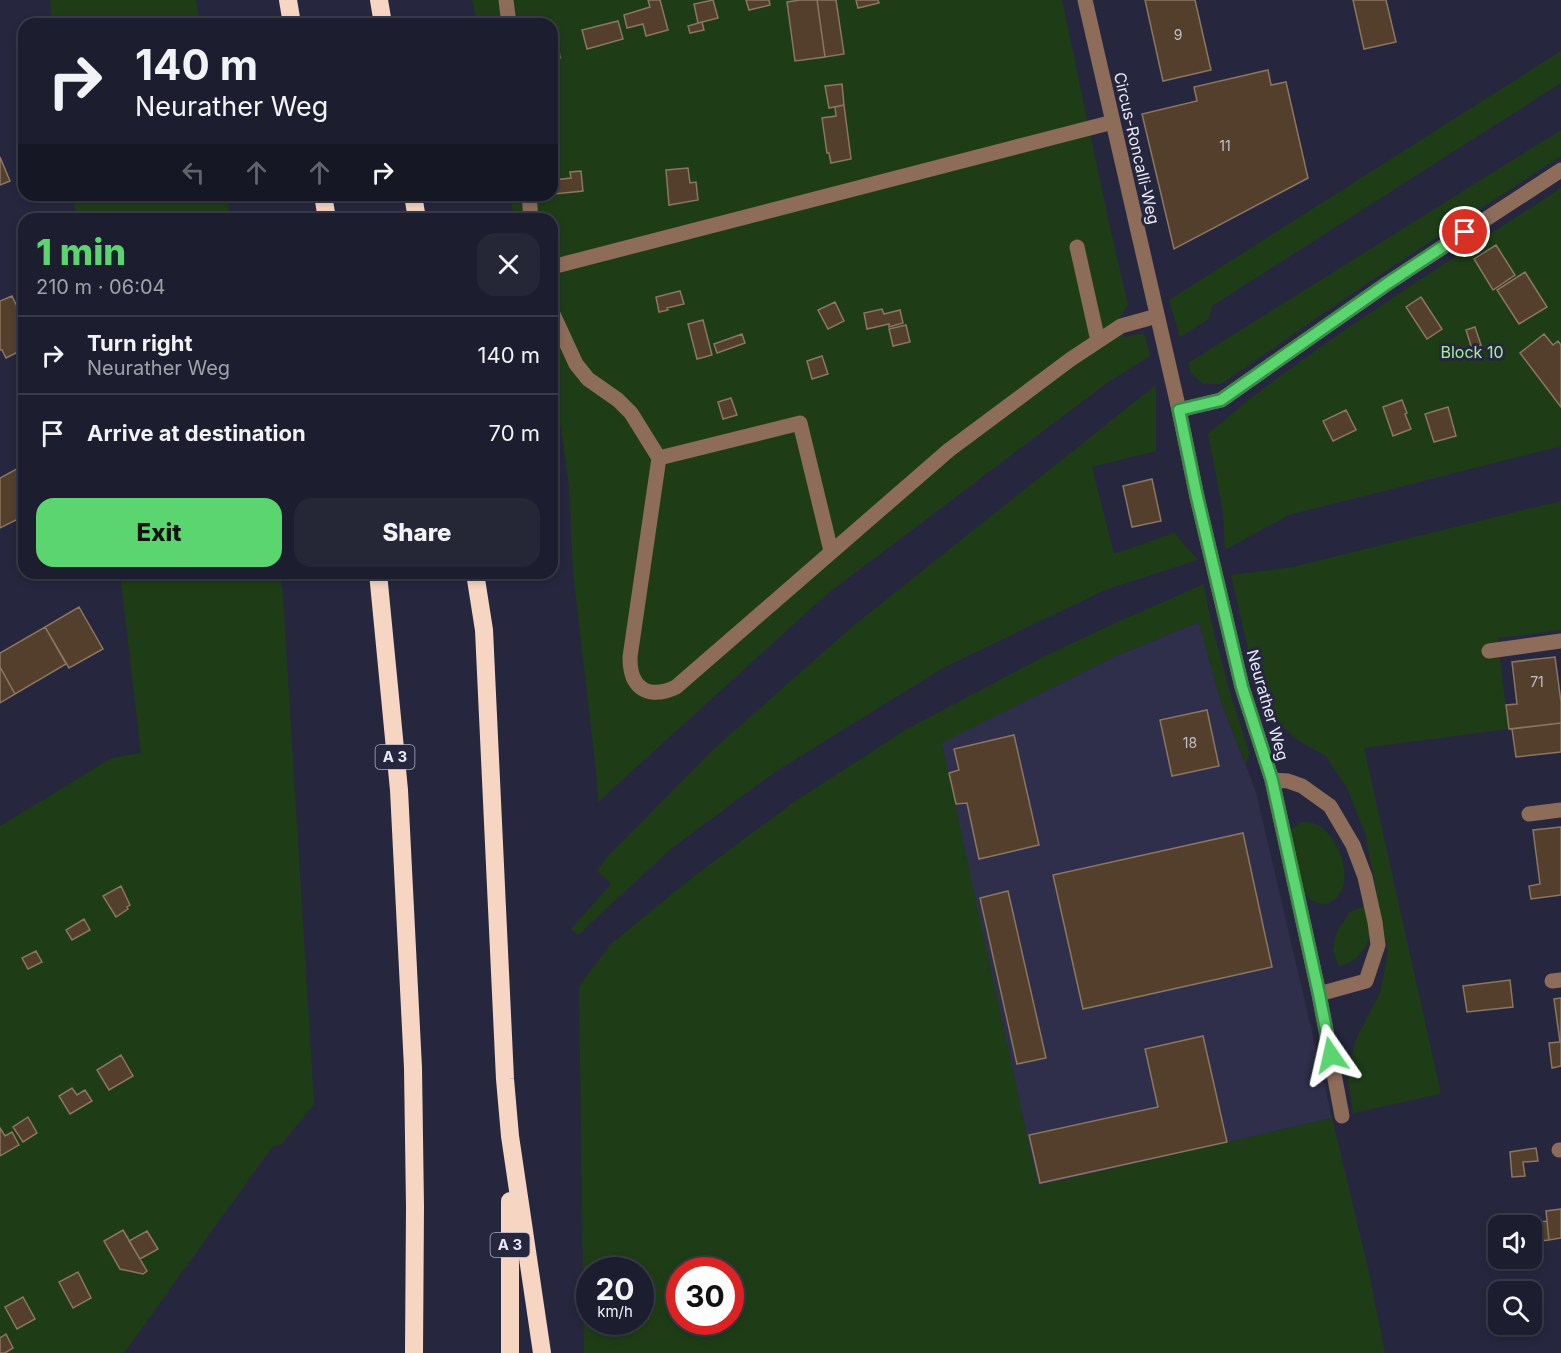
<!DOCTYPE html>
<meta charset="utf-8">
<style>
:root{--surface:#1c1d2e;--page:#252636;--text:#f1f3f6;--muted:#a0a2aa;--line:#3a3b4a;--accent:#5ad56f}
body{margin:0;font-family:Inter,sans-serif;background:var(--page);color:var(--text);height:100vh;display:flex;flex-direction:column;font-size:22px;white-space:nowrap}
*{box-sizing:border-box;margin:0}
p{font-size:20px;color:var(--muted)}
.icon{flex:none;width:33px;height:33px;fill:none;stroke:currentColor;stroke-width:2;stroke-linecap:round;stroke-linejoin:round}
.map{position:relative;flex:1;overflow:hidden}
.side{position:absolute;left:18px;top:213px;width:540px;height:366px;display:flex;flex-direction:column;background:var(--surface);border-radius:18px;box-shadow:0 3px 9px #0003,0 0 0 2px var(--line)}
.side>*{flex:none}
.hud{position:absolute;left:18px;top:18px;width:540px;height:183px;border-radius:18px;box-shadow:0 3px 9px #0003,0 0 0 2px var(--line);background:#1c1d2e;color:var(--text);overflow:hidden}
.buttons{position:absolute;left:1488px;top:1215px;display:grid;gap:12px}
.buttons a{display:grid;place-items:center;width:54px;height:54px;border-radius:12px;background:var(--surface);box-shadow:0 3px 9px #0003,0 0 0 2px var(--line);font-size:30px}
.speed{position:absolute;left:576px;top:1257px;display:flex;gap:12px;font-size:30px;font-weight:700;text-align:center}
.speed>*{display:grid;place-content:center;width:78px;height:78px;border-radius:50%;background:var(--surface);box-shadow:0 3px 9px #0003,0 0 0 2px var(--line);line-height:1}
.speed small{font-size:15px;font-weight:400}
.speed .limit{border:9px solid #d22;background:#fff;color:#111}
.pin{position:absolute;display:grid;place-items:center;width:51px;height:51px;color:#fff;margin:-26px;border:3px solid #fff;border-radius:50%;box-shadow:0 2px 6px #0007}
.me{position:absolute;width:66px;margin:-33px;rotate:349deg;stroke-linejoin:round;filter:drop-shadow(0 0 4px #0008)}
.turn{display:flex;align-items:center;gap:21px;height:126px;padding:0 18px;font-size:27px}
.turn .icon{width:78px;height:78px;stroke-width:2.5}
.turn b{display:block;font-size:42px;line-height:51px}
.lanes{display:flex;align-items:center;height:57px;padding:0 18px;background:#0003;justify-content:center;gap:30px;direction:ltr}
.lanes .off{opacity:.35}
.round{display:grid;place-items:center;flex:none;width:63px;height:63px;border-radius:18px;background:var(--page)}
.head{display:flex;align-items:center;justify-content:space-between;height:102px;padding:0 18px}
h1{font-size:36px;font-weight:800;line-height:45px;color:var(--accent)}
.action{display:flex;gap:12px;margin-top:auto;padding:12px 18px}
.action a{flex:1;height:69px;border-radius:18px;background:var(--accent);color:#111;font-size:24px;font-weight:800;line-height:69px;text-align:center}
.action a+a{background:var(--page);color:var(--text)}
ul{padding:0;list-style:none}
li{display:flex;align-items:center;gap:18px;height:78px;padding:0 18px;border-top:2px solid var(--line)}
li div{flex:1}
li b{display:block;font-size:22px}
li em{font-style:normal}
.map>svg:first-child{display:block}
</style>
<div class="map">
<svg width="1561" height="1353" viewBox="0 0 1561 1353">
<rect width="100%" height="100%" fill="#26273e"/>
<path fill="#2f2f4c" d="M 1199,622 L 1220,699 L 1256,792 L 1332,1118 L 1038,1186 L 941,743 L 1116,656 Z"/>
<path fill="#1e3d17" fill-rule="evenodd" d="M 50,0 L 196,0 L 200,24 L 52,24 Z
M 472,0 L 1062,0 L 1109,223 L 1128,305 L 1119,319 L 1124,337 L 1144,333 L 1150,356 L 1107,383 L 827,594 L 598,802 L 596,771 L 573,572 L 569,486 L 561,429 L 552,391 L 552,219 L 514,219 L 510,195 L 552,195 L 552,24 L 477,24 Z
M 1561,51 L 1561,83 L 1212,306 L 1209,319 L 1180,337 L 1169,300 Z
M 1561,130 L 1561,156 L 1370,281 L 1221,384 L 1203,384 L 1191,373 L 1188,363 Z
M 1561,188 L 1561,446 L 1289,515 L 1225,550 L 1223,512 L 1208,434 C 1228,417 1248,400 1268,385 C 1363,315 1463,252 1561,188 Z
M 73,195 L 227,195 L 231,219 L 76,219 Z
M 1156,385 L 1156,451 L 1092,467 L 1114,554 L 1174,533 L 1198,560 L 1105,590 L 943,668 L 775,772 L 672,848 L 578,935 L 571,929 L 611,884 L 597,871 L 607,857 L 716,747 L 853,626 Z
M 1561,501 L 1561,630 L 1498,638 L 1508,729 L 1364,748 L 1441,1094 L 1353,1113 L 1347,1071 L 1357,1037 L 1380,993 L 1388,952 L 1365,833 L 1347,788 L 1326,756 L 1295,739 L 1272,714 L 1255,680 L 1231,575 L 1293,567 Z
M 120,573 L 280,573 L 283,597 L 314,1104 L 282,1144 L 273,1146 L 124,1353 L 0,1353 L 0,826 L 112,758 L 141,753 Z
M 1204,584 L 1210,617 L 1230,693 L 1249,752 L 1246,765 L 1220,699 L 1199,622 L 1116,656 L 942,743 L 1038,1186 L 1332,1118 L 1368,1268 L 1385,1353 L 584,1353 L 579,986 L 611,944 L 693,877 L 794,802 L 907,729 L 1047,655 L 1111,625 ZM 590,1270 L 640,1270 L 640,1322 L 590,1322 ZM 680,1270 L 730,1270 L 730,1322 L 680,1322 Z
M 1301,822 C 1305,822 1311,822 1315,824 C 1339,833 1358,885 1332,901 C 1327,904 1325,905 1319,903 C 1313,902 1309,899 1305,894 C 1299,886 1292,843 1290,831 Z
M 1364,906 C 1367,916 1372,931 1368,941 C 1363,954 1352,964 1339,966 L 1333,951 L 1336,933 L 1350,912 Z"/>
<path fill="#533f2c" stroke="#8c7661" stroke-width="1.5" d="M 648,0 L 660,0 L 668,30 L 646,36 L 643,24 L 627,28 L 624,15 L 650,7 Z
M 713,0 L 718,18 L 698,23 L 694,4 Z
M 746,0 L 769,0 L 770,5 L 749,10 Z
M 800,0 L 817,0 L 825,57 L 795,61 L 787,2 Z
M 817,0 L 836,0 L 844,54 L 825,57 Z
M 856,0 L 878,0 L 879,3 L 858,8 Z
M 1145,0 L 1195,0 L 1211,70 L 1163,81 Z
M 1353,0 L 1386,0 L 1396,42 L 1364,49 Z
M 618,21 L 623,39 L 587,49 L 582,30 Z
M 702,22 L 704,30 L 690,33 L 688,26 Z
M 556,26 L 560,58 L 552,60 L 552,27 Z
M 1268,70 L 1271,85 L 1286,82 L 1308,178 L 1174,249 L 1142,114 L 1197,101 L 1194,87 Z
M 842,84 L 844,105 L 829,108 L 825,86 Z
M 844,105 L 851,159 L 831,163 L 829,153 L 827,153 L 822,118 L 836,116 L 835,107 Z
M 0,157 L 10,181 L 0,185 Z
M 688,168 L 690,183 L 696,182 L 698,200 L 669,205 L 666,170 Z
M 581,171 L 583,191 L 554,194 L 553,180 L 571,178 L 570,172 Z
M 1496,245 L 1515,275 L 1493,290 L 1474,259 Z
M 1525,272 L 1547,307 L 1519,324 L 1497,290 Z
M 680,291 L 684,304 L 667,308 L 668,310 L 659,312 L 656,297 Z
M 12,296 L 24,321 L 24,349 L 6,358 L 2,350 L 0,350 L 0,301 Z
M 1421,297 L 1442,329 L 1427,339 L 1406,307 Z
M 835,302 L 844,321 L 828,329 L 818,310 Z
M 882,309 L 884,314 L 900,310 L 903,323 L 889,327 L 889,324 L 867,329 L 864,313 Z
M 703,320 L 712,355 L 697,359 L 688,324 Z
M 906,325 L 910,342 L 893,346 L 889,329 Z
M 1475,327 L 1481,345 L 1472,349 L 1466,330 Z
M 742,334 L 745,343 L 717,353 L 714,344 Z
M 1544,334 L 1553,345 L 1558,341 L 1561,345 L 1561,407 L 1520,353 Z
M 822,356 L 828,374 L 812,379 L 807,361 Z
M 731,398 L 737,415 L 723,419 L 718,402 Z
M 1402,400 L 1407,413 L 1405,414 L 1411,429 L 1393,436 L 1383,407 Z
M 1448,407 L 1456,436 L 1434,442 L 1425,414 Z
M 1346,410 L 1356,430 L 1333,441 L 1323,421 Z
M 24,465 L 24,516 L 0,528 L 0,478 Z
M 1152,479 L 1161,521 L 1132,527 L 1123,486 Z
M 79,607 L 103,649 L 69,668 L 45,627 Z
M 45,627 L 66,664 L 15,694 L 0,667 L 0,653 Z
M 1555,657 L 1561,702 L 1561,723 L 1509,729 L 1506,705 L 1517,704 L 1512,662 Z
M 0,667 L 15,694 L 0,703 Z
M 1207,710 L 1219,766 L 1172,776 L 1160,720 Z
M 1561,723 L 1561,752 L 1516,757 L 1512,729 Z
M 1014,735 L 1039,845 L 979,859 L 967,803 L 956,804 L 949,773 L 959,770 L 954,749 Z
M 1561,827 L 1561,895 L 1531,899 L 1529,886 L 1540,884 L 1533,830 Z
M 1243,833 L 1272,967 L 1083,1009 L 1053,875 Z
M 121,886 L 130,905 L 127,907 L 128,909 L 116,917 L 103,896 Z
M 1008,891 L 1046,1058 L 1017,1064 L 980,898 Z
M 84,919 L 90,930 L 72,940 L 66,930 Z
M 36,951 L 42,962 L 28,969 L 22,958 Z
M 1510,980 L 1513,1007 L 1467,1012 L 1463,986 Z
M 1561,998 L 1561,1066 L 1552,1068 L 1549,1043 L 1560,1042 L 1554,999 Z
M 1203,1036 L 1227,1142 L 1040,1183 L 1029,1135 L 1158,1107 L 1145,1049 Z
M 121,1055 L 133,1076 L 109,1090 L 97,1070 Z
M 72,1088 L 77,1095 L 85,1090 L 92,1101 L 70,1114 L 59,1096 Z
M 28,1117 L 37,1133 L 23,1142 L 13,1127 Z
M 0,1128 L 5,1136 L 12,1132 L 19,1145 L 0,1156 Z
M 1536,1148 L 1538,1161 L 1523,1162 L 1525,1176 L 1512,1177 L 1510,1152 Z
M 1561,1209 L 1561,1238 L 1549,1240 L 1546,1211 Z
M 1547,1221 L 1549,1240 L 1532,1242 L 1532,1226 L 1525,1226 L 1524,1224 Z
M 123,1230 L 147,1271 L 143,1274 L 120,1269 L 104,1241 Z
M 147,1231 L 158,1249 L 140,1259 L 129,1241 Z
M 78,1272 L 91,1298 L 73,1308 L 59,1282 Z
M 23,1297 L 35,1319 L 17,1329 L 5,1307 Z
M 6,1334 L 13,1348 L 5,1353 L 0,1353 L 0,1338 Z"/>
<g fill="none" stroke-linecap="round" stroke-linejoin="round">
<path stroke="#8d6c5a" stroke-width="15" d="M 506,0 L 509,24
M 1085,0 L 1179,410 L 1197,497 L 1242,687 L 1272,780 L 1319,994 L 1342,1116
M 529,195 L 531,219
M 1077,247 L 1098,341
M 552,267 L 1113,122
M 552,312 L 576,364 L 588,379 L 618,400 L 631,413 L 659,458 L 630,657 C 630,665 631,675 635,681 C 644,696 662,694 676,687 L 949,450 L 1071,359 L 1121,326 L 1157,316
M 1179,410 L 1221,400 L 1388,283 L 1561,170
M 659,458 L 800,423 L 831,551
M 1489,651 L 1561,641
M 1272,780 L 1288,781 L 1302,786 L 1330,806 L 1353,845 L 1365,877 L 1375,922 L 1378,945 L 1366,981 L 1319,994
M 1529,814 L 1561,810
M 1552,981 L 1561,980
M 1559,1150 L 1561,1150"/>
<path stroke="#f6d5c3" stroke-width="18" d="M 288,0 L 292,24
M 379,0 L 383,24
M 323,195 L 327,219
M 413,195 L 417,219
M 378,573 L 399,790 L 413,1068 L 415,1207 L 414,1353
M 475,573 L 484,630 L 505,1079 L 510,1136 L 542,1353
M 510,1353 L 510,1201"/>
</g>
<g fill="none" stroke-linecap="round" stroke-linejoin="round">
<g stroke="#3a8a48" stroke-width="15">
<path id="route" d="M 1331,1055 L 1319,994 L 1272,780 L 1242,687 L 1197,497 L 1179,410 L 1221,400 L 1388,283 L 1465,232"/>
</g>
<use href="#route" stroke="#5ad56f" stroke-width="10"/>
</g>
<g text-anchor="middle" stroke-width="6" stroke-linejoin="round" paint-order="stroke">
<g font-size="14" fill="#c3bfc6">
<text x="1178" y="40">9</text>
<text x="1225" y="151">11</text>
<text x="1537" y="687">71</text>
<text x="1190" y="748">18</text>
</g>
<g fill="#26273e" stroke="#aeb0c1" stroke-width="1.5">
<rect x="375.5" y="745" width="39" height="24" rx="4.5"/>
<rect x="490.5" y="1233" width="39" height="24" rx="4.5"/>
</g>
<g font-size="15" font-weight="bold" fill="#e8eaf9">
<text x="395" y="762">A 3</text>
<text x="510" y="1250">A 3</text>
</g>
<g font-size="16" fill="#e8eaf9" stroke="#26273e">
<text transform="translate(1137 148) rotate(77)" y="6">Circus-Roncalli-Weg</text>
<text transform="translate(1268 705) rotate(74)" y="6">Neurather Weg</text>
</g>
<g font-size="16" fill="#a6f096" stroke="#26273e">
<text x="1472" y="358">Block 10</text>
</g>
</g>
</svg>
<div class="buttons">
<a><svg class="icon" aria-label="sound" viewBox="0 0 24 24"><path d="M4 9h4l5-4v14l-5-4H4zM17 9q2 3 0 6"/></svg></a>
<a><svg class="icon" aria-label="search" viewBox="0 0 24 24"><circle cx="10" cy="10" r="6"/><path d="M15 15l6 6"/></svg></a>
</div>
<div class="speed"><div>20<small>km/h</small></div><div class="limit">30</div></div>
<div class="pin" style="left:1465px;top:232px;background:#d93025"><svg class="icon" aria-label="arrive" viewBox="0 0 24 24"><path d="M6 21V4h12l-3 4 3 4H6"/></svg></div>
<svg class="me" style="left:1331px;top:1055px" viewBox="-20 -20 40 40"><path d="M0-17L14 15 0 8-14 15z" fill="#5ad56f" stroke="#fff" stroke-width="4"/></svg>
<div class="hud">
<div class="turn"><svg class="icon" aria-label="right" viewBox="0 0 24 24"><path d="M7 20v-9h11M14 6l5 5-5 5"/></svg><div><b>140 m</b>Neurather Weg</div></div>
<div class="lanes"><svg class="icon off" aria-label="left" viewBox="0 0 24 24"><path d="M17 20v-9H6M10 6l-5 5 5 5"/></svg><svg class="icon off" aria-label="ahead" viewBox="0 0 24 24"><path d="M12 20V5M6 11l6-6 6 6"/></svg><svg class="icon off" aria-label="ahead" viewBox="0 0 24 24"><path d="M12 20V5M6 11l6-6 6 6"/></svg><svg class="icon" aria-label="right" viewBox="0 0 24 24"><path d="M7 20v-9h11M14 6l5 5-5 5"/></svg></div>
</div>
<section class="side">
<div class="head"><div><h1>1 min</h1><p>210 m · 06:04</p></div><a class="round"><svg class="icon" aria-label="close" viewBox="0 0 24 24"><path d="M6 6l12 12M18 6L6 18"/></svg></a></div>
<ul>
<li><svg class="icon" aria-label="right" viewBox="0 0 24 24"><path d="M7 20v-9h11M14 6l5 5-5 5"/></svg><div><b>Turn right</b><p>Neurather Weg</p></div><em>140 m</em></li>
<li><svg class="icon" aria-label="arrive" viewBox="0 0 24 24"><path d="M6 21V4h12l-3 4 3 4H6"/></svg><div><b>Arrive at destination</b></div><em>70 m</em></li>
</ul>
<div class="action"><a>Exit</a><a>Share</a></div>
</section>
</div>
